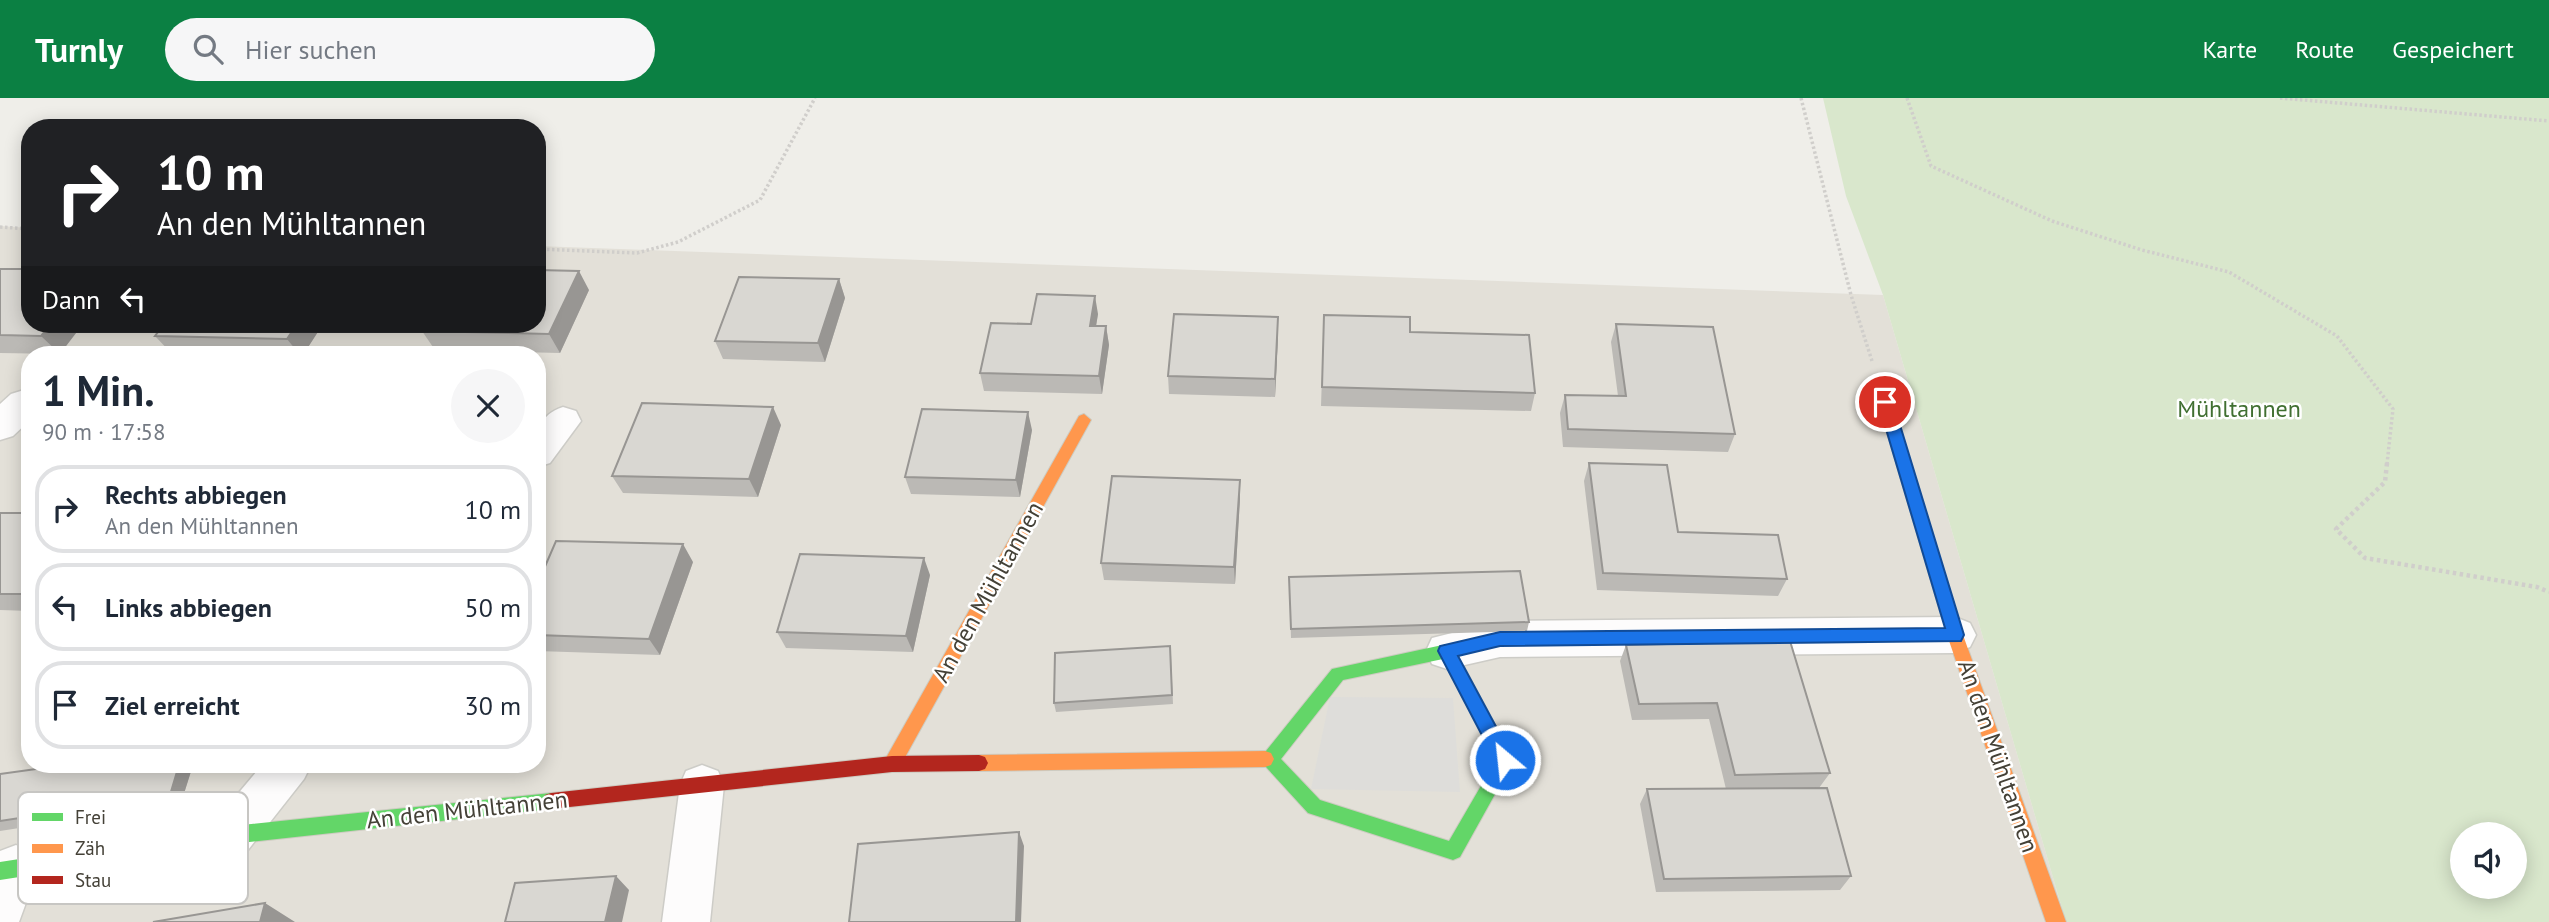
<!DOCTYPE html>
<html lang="de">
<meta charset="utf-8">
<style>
:root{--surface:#fff;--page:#f6f6f7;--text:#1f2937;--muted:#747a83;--line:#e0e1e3;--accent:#0b8043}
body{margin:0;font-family:"PT Sans",sans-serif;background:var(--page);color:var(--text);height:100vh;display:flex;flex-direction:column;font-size:26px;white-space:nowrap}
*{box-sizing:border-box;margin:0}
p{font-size:23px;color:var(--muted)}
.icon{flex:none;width:38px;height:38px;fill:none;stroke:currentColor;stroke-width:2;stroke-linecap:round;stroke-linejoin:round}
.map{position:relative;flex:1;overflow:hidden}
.panel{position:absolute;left:21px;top:248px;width:525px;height:427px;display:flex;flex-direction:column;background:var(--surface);border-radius:28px;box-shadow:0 4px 18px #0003}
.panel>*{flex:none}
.banner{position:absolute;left:21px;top:21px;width:525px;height:214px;border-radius:28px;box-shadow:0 4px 18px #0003;background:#202124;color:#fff;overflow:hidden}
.tools{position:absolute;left:2450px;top:724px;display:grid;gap:14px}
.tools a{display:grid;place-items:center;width:77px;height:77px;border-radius:50%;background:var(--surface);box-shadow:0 4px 18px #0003;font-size:35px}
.pin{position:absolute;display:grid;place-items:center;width:60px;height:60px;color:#fff;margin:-30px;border:4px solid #fff;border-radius:50%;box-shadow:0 2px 7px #0007}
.me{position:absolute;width:77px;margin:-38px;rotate:332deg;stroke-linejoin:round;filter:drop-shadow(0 0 5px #0008)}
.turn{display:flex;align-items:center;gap:24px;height:147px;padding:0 21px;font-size:32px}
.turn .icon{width:91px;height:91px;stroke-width:2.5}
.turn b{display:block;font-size:49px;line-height:60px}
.then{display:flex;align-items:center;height:66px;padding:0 21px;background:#0003;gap:14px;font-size:26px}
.round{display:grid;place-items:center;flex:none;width:74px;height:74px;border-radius:37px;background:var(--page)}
.headline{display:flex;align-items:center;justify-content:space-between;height:119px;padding:0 21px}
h1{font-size:42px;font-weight:800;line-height:52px}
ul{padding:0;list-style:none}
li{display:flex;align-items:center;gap:21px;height:88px;margin:0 14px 10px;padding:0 7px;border:4px solid var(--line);border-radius:28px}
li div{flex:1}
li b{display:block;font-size:26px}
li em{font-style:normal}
header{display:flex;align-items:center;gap:42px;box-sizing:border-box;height:98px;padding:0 35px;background:var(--accent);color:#fff}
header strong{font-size:33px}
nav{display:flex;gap:38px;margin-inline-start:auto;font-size:24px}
.search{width:490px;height:63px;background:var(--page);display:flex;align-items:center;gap:18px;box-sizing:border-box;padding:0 24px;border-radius:38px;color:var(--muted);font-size:26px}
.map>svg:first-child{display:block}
</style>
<header>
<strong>Turnly</strong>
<div class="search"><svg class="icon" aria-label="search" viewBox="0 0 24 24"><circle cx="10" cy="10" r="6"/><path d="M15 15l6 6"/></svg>Hier suchen</div>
<nav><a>Karte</a><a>Route</a><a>Gespeichert</a></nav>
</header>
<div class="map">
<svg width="2549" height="824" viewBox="0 0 2549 824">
<rect width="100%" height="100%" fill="#efeee9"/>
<path fill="#e3e0d8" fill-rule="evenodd" d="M 0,128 L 30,130 L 30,226 L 537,226 L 537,148 L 1883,197 L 2066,824 L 0,824 ZM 30,257 L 537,257 L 537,667 L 30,667 Z"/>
<path fill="#d9e7cc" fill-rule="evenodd" d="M 1823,0 L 2549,0 L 2549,824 L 2066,824 L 1883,197 L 1846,98 ZM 2462,737 L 2515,737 L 2515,789 L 2462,789 Z"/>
<path fill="#deddda" d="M 1330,599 L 1453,600 L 1460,694 L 1311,691 Z"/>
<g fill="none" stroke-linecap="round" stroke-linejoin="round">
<g stroke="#cdccc7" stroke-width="3">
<path id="street" d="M 24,292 L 30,294 L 30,322 L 13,338 L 0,342 L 0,306 L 11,296 Z
M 563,309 L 576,313 L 581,323 L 550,365 L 537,369 C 537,342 533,319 563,309 Z
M 1955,519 L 1970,525 L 1976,537 L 1970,549 L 1955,555 L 1500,559 L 1447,571 L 1432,566 L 1426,553 L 1432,540 L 1500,523 Z
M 262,667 L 311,667 L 304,681 L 248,752 L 232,758 L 216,752 L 209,737 L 216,722 Z
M 702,667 L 718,673 L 724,687 L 710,824 L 662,824 L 680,687 L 686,673 Z
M 16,747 L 32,754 L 39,769 L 19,824 L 0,824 L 0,753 Z"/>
</g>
<g stroke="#cdcbc1" stroke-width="2">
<path id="fast" d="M 1447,546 L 1453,548 L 1514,662 L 1460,759 L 1453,762 L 1308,715 L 1266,669 L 1259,667 L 1256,661 L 1259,655 L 1266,653 L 1332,571 ZM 1443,561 L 1496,662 L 1449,743 L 1320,702 L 1281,661 L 1343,582 Z
M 551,695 L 557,697 L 560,703 L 557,709 L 551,711 L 232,746 L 0,782 L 0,764 L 232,728 Z"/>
</g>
<g stroke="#cdcbc1" stroke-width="2">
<path id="slow" d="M 1885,298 L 1892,304 L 1963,537 L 2066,824 L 2046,824 L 1947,537 L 1878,304 Z
M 1084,316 L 1091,322 L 898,672 L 892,674 L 886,672 L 883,666 L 886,660 L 1079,318 Z
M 1265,653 L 1271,655 L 1274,661 L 1271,667 L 1265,669 L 979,673 L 973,671 L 970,665 L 973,659 L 979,657 Z"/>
</g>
<g stroke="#cdcbc1" stroke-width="2">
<path id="jam" d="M 979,657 L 985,659 L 988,665 L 985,671 L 979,673 L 892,674 L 551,711 L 545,709 L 542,703 L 545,697 L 551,695 L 892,658 Z"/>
</g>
<path stroke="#d0cecb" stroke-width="3.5" stroke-dasharray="2.5 2.5" stroke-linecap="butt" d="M 1801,0 L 1851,197 L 1872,263
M 1907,0 L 1931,68 L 2052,123 L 2142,152 L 2229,174 L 2337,238 L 2393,311 L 2387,366
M 2280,0 L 2549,23
M 0,129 L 30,131
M 537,151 L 637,155 L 678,144 L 760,102 L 815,0"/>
<path stroke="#d0cecb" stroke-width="4.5" stroke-dasharray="3.5 3.5" stroke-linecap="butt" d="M 2387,365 L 2385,384 L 2336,431 L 2365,460 L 2537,489 L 2549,494"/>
<use href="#street" fill="#fdfcfc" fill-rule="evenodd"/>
<use href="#fast" fill="#63d668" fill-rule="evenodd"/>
<use href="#slow" fill="#ff974d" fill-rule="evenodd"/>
<use href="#jam" fill="#b3261e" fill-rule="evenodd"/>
</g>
<path fill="#bbb9b5" d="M 0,171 L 60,256 L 0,255 Z
M 839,181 L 845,200 L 825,264 L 723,261 L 715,243 Z
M 589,192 L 560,255 L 435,252 L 422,233 Z
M 1098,216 L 1096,228 L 1106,228 L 1109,247 L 1102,296 L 984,293 L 980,275 L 1031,226 Z
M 1324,217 L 1410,234 L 1535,295 L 1531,313 L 1321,308 Z
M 323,226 L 303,257 L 172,256 L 155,238 Z
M 1616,226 L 1735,336 L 1728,354 L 1563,349 L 1560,315 L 1565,297 L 1618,298 L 1611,244 Z
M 1278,237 L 1275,299 L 1169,296 L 1168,278 Z
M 781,327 L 758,399 L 623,395 L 612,378 Z
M 1032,332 L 1020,399 L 911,396 L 905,379 Z
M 1589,365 L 1678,434 L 1787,481 L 1778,498 L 1597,492 L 1584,383 Z
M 1240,382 L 1240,400 L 1235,486 L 1104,482 L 1101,465 Z
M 0,415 L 30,415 L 30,513 L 0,512 Z
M 693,464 L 660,557 L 537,553 L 537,487 Z
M 930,477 L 913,554 L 786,550 L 777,534 Z
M 1289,479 L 1529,524 L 1527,533 L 1291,540 Z
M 1626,547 L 1830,675 L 1819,690 L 1851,778 L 1840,792 L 1656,794 L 1640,706 L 1647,691 L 1726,691 L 1709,621 L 1632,622 L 1620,563 Z
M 1171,557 L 1173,606 L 1056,614 L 1054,605 Z
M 193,667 L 181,705 L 0,733 L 0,676 Z"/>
<path fill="#989693" d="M 579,173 L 589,192 L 560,255 L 549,236 Z
M 839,181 L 845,200 L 825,264 L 818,245 Z
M 1095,198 L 1098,216 L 1093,246 L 1090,228 Z
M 1278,219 L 1278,237 L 1275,299 L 1275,281 Z
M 50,226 L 83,226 L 60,256 L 41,238 Z
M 297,226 L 323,226 L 303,257 L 300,257 L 287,241 Z
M 1106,228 L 1109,247 L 1102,296 L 1099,278 Z
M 773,309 L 781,327 L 758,399 L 749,381 Z
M 1028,314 L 1032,332 L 1020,399 L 1016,382 Z
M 1240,382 L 1240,400 L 1235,486 L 1234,469 Z
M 683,446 L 693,464 L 660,557 L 649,541 Z
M 924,460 L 930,477 L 913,554 L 906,538 Z
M 179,667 L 193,667 L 181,705 L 170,697 Z
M 1019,734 L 1024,748 L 1021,824 L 1016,824 Z
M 616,778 L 629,792 L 622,824 L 605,824 Z
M 265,805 L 295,824 L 260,824 Z"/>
<path fill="#d9d7d2" stroke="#989693" stroke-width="2" d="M 0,171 L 30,171 L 30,226 L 50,226 L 41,238 L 0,237 Z
M 537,172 L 579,173 L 549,236 L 422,233 L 426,226 L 537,226 Z
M 739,179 L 839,181 L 818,245 L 715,243 Z
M 1037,196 L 1095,198 L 1090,228 L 1106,228 L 1099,278 L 980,275 L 991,225 L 1031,226 Z
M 1174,216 L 1278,219 L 1275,281 L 1168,278 Z
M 1324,217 L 1410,219 L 1410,234 L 1529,237 L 1535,295 L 1322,289 Z
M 164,226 L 297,226 L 287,241 L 155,238 Z
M 1616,226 L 1713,229 L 1735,336 L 1568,331 L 1565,297 L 1626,298 Z
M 642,305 L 773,309 L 749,381 L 612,378 Z
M 922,311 L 1028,314 L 1016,382 L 905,379 Z
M 1589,365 L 1667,367 L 1678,434 L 1778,437 L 1787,481 L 1603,475 Z
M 1112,378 L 1240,382 L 1234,469 L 1101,465 Z
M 0,415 L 30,415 L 30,496 L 0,496 Z
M 556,443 L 683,446 L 649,541 L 537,537 L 537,487 Z
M 800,456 L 924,460 L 906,538 L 777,534 Z
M 1520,473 L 1529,524 L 1291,531 L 1289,479 Z
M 1790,543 L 1830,675 L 1735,677 L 1717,605 L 1639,606 L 1626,547 Z
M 1170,548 L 1172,597 L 1054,605 L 1055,555 Z
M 65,667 L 179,667 L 170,697 L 0,723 L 0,676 Z
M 1827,690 L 1851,778 L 1664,781 L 1647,691 Z
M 1019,734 L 1016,824 L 849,824 L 858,746 Z
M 616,778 L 605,824 L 505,824 L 515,785 Z
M 265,805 L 260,824 L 153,824 Z"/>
<path fill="#1a73e8" stroke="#114b97" stroke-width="2" d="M 1885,298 L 1893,304 L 1964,537 L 1961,543 L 1500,548 L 1458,558 L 1514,662 L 1511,668 L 1498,668 L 1438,553 L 1440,548 L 1500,534 L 1945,530 L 1878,304 Z"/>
<g text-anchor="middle" stroke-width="5" stroke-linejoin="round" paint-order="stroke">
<g font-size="24" fill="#406f31" stroke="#fff">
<text x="2239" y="319">Mühltannen</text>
</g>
<g font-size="24" fill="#444137" stroke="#fff">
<text transform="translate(988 494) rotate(-61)" y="8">An den Mühltannen</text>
<text transform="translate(1998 658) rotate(71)" y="8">An den Mühltannen</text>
<text transform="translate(467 712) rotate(-6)" y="8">An den Mühltannen</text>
</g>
</g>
<rect x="18" y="694" width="230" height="112" rx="10" fill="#fff" stroke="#c7c6c3" stroke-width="2"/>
<rect x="32" y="715" width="31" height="8" fill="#63d668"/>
<rect x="32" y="746" width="31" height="9" fill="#ff974d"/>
<rect x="32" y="778" width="31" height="8" fill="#b3261e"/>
<g font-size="19" fill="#444137">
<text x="75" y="726">Frei</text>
<text x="75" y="757">Zäh</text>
<text x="75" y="789">Stau</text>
</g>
</svg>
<div class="tools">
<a><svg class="icon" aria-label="sound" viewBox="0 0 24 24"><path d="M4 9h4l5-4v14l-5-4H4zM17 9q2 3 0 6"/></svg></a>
</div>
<div class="pin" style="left:1885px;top:304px;background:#d93025"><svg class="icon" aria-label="arrive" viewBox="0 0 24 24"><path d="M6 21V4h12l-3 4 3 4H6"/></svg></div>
<svg class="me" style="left:1505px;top:662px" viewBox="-20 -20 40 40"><circle r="17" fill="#1a73e8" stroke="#fff" stroke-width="3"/><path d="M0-11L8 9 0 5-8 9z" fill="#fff"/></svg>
<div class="banner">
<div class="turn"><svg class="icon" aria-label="right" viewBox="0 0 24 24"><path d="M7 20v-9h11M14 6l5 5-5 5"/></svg><div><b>10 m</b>An den Mühltannen</div></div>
<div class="then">Dann<svg class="icon" aria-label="left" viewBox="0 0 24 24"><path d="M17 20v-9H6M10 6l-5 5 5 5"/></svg></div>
</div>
<section class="panel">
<div class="headline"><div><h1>1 Min.</h1><p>90 m · 17:58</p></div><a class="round"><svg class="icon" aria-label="close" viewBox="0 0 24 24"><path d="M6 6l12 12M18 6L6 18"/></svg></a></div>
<ul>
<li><svg class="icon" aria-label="right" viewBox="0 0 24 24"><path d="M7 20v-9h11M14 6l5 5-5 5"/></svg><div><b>Rechts abbiegen</b><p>An den Mühltannen</p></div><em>10 m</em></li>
<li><svg class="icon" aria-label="left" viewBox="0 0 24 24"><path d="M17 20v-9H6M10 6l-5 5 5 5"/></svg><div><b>Links abbiegen</b></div><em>50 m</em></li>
<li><svg class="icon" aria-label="arrive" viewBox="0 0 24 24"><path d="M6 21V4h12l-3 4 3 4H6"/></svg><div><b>Ziel erreicht</b></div><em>30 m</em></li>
</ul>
</section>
</div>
